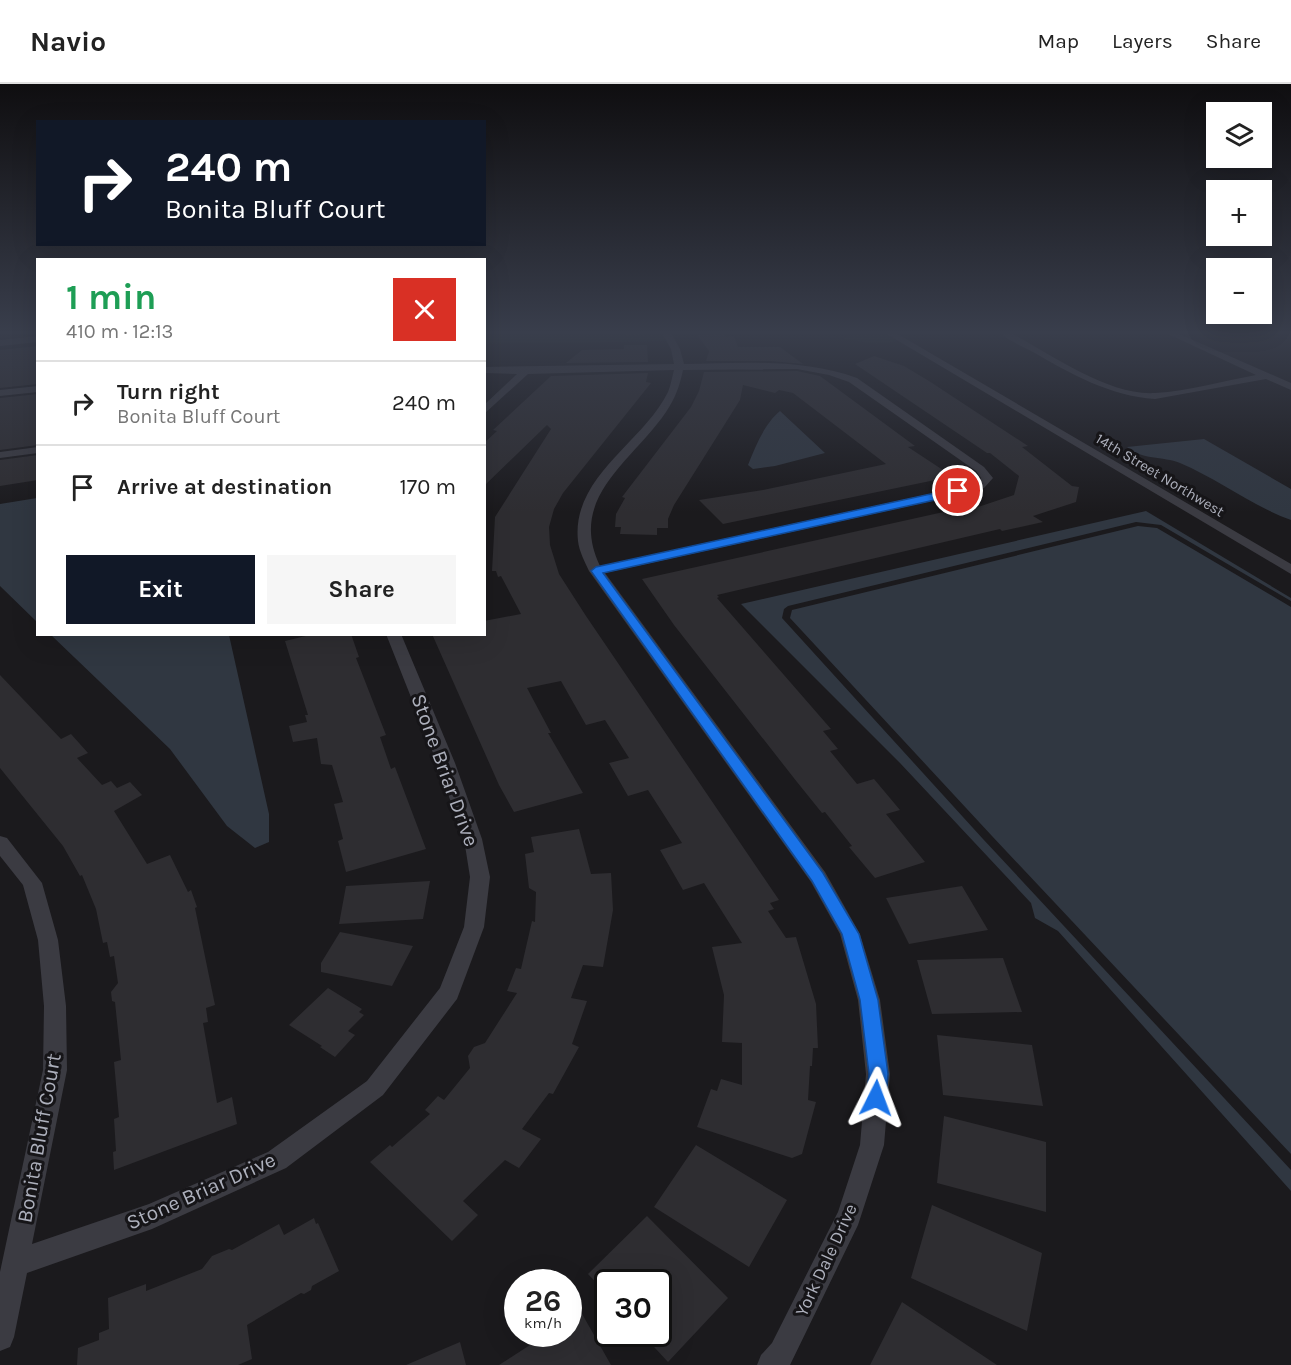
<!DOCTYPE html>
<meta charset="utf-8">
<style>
:root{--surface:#fff;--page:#f6f6f6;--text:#222;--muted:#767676;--line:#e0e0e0;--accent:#111827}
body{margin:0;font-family:Karla,sans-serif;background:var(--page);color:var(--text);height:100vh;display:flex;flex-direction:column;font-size:22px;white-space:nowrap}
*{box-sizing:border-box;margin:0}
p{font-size:20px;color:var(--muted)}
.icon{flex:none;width:33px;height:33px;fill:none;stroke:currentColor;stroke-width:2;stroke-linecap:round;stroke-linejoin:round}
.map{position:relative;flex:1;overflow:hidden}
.side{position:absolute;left:36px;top:174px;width:450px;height:378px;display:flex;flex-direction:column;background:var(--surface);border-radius:0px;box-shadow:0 6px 24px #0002}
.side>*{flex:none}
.top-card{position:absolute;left:36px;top:36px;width:450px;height:126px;border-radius:0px;box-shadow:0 6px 24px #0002;background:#111827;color:#fff;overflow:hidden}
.buttons{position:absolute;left:1206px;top:18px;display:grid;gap:12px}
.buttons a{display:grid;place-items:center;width:66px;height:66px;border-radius:0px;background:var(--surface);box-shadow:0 6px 24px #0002;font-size:30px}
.speed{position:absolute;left:504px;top:1185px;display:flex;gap:12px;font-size:30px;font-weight:700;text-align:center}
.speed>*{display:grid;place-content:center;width:78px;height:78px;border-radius:50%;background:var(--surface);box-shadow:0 6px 24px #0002;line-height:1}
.speed small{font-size:15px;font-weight:400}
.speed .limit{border:3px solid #111;border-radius:9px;background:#fff;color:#111}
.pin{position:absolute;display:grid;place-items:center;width:51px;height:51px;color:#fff;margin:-26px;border:3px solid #fff;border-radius:50%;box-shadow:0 2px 6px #0007}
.me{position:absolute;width:66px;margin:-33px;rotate:3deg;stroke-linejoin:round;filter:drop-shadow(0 0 4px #0008)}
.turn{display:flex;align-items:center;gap:21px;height:126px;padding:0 30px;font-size:27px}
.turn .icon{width:78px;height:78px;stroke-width:2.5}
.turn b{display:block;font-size:42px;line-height:51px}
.round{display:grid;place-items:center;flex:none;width:63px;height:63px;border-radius:0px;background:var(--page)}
.overview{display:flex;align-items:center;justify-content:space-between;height:102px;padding:0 30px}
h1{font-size:36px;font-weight:700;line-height:45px;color:#1e9e55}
.button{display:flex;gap:12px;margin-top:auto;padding:12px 30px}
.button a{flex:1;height:69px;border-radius:0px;background:var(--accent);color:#fff;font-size:24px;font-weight:700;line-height:69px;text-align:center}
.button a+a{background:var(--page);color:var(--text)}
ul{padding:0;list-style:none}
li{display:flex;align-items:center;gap:18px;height:84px;padding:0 30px;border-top:2px solid var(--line)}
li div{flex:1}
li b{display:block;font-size:22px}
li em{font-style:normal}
header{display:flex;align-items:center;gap:36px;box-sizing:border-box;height:84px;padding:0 30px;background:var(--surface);border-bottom:2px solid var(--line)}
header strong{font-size:28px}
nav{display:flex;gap:33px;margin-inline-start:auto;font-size:21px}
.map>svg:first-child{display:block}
</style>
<header>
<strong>Navio</strong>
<nav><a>Map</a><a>Layers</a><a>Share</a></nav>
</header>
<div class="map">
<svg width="1291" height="1281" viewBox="0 0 1291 1281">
<rect width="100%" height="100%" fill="#1b1a1d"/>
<path fill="#202823" d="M 484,249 L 725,249 L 671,251 L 671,257 L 485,260 Z
M 846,249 L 884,249 L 898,257 L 877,260 L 844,255 L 850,251 Z"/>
<path fill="#303741" d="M 780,327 L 825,369 L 775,382 L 753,385 L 748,381 C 755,363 765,339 780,327 Z
M 1204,355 L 1291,405 L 1291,436 C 1252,422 1218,395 1180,379 C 1163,372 1141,376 1127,363 Z
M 37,414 L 38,414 L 37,538 L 0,502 L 0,420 Z
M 1146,427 L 1291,514 L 1291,517 L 1161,441 L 1136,438 L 788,522 L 784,525 L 782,534 L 983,755 L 1291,1086 L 1291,1107 L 1058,847 L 1035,834 L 1031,819 L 900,679 L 741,520 Z
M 1138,442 L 1157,444 L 1291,523 L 1291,1070 L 992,752 L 790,534 L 792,526 Z
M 51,551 L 229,551 L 269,730 L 269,758 L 255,764 L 227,742 L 170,665 Z"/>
<path fill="#2e2d31" d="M 723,249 L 726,253 L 734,252 L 738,263 L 780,263 L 803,280 L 771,277 L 706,277 L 709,267 L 697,251 Z
M 624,261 L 647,261 L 648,278 L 566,279 L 582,266 L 624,265 Z
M 38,262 L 38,300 L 0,304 L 0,266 Z
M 874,272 L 904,282 L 929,297 L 1028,362 L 1022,363 L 1072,402 L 1079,403 L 1076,418 L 1033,432 L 1043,438 L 1002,447 L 1000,445 L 717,511 L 719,513 L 717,514 L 831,645 L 823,647 L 838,665 L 830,667 L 857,700 L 874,695 L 900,726 L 886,730 L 925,778 L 875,794 L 849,763 L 852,762 L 825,728 L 822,729 L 797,698 L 674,541 L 642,495 L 966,423 L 969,426 L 1014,411 L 1019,392 L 990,369 L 987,369 L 855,280 Z
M 797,287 L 820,292 L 915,362 L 908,363 L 949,390 L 938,393 L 940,395 L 723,440 L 699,416 L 763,406 L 886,380 L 793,309 L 779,306 L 775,309 L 743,301 L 740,316 L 674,421 L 668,435 L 668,444 L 657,444 L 657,451 L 620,450 L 621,443 L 615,443 L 616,430 L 625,414 L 622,413 L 691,323 L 699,307 L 704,288 Z
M 648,289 L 646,298 L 651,299 L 563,409 L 554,425 L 549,443 L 550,461 L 559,490 L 586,532 L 779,816 L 770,819 L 774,825 L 768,827 L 786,854 L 796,853 L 816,920 L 818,964 L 813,964 L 812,982 L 810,982 L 808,1016 L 816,1018 L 802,1070 L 792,1074 L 697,1043 L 711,1005 L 717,1007 L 721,995 L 742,1001 L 742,959 L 722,958 L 724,911 L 712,863 L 742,859 L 704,799 L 683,806 L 660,766 L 682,759 L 648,706 L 628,712 L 609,679 L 629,674 L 605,636 L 586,641 L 561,597 L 527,604 L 551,649 L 548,649 L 583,709 L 514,728 L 499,701 L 432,550 L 484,550 L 484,537 L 521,530 L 501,492 L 498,493 L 496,487 L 492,487 L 495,433 L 551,345 L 547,341 L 484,402 L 484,359 L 497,347 L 493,346 L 551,292 Z
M 38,310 L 38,361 L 0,366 L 0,314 Z
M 38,371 L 38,396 L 0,402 L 0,376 Z
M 314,550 L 351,550 L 359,573 L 356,574 L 386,651 L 380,653 L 391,685 L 395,683 L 426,765 L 346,788 L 338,757 L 343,755 L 334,720 L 343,718 L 332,681 L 321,680 L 317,654 L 293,658 L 289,642 L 307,638 L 305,631 L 308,631 L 285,557 Z
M 0,591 L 61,655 L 71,650 L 88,669 L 77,674 L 102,701 L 111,697 L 117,704 L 130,698 L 142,711 L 114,727 L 147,780 L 170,771 L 188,808 L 191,806 L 197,823 L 195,824 L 215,921 L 206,924 L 208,938 L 203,939 L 217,1019 L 232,1013 L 237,1040 L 114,1086 L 113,1068 L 116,1067 L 114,1035 L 119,1033 L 114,978 L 121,976 L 115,918 L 112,917 L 111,908 L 118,899 L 114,872 L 110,873 L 107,858 L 103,859 L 96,825 L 82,791 L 80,792 L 63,762 L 0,684 Z
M 579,745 L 591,790 L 611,789 L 613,826 L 603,883 L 583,881 L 571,914 L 587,917 L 572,960 L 579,963 L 553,1010 L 549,1009 L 522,1045 L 541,1055 L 519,1084 L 505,1076 L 463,1117 L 478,1131 L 452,1157 L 370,1078 L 390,1061 L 392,1063 L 430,1030 L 425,1026 L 438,1012 L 444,1016 L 470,984 L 468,972 L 474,963 L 485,959 L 517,909 L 507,907 L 516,884 L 521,885 L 532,837 L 535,838 L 536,808 L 529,804 L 525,770 L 534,768 L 531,753 Z
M 430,797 L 423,835 L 339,840 L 346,802 Z
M 962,802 L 988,846 L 909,860 L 886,814 Z
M 340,848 L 413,862 L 392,902 L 321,888 L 321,879 Z
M 1003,874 L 1022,928 L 932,930 L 917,876 Z
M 328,904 L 362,925 L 359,928 L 364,931 L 348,947 L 355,951 L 335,973 L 320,963 L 322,962 L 289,941 Z
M 937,951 L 1032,961 L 1043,1022 L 943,1011 Z
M 944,1032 L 1046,1058 L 1046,1128 L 937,1099 Z
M 696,1061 L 787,1116 L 749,1183 L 654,1123 Z
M 932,1121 L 1042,1169 L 1027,1247 L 911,1194 Z
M 647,1132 L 728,1214 L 668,1278 L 642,1250 L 658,1250 L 658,1198 L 608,1198 L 608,1211 L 588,1190 Z
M 314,1134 L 316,1140 L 318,1139 L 339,1187 L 312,1202 L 311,1206 L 304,1210 L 301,1209 L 247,1241 L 252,1275 L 238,1281 L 77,1281 L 78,1264 L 99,1256 L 99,1249 L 109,1245 L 108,1214 L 146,1200 L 146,1207 L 202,1185 L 212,1172 L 229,1165 L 232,1166 L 279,1140 L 284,1151 Z
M 902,1218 L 997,1281 L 870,1281 Z
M 581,1228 L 611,1281 L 499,1281 L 547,1250 L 568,1250 L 568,1236 Z
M 460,1258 L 466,1281 L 406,1281 Z"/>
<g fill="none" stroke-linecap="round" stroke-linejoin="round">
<path fill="#3b3b42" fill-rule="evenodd" d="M 624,249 L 648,249 L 646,250 L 628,251 Z"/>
<path fill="#3b3b42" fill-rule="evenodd" d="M 662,249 L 671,249 L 680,265 L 684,280 C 742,279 801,274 857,294 L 984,383 L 993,394 L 984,404 L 959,411 L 605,489 L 825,788 L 860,850 L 880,916 L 890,990 L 884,1061 L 858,1141 L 790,1281 L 757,1281 L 761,1271 L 772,1259 L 838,1128 L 860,1061 L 866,990 L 858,916 L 840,850 L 811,798 L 589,487 C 585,478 579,467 578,457 C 571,393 643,359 668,308 C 671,301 672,293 674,286 L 528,290 L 484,330 L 484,321 L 517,290 L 484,289 L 484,283 L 674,280 L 671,265 ZM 797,285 L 829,291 L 849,298 L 976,387 L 981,394 L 976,398 L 957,404 L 600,482 C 567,413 632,378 666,328 C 675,315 680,301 683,286 Z
M 885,249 L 896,249 L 1291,480 L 1291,490 Z
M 1000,249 L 1011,249 C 1050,270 1109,312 1155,309 C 1189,307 1223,297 1256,291 L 1166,249 L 1177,249 L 1291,299 L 1291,306 L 1266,295 L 1155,315 C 1110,312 1071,290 1033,268 C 1022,262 1009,257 1000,249 Z
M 38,252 L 38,258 L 0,262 L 0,256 Z
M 38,302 L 38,308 L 0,312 L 0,306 Z
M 38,363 L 38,369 L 0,374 L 0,368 Z
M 386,550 L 401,550 L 455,679 L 482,755 L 490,793 L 484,843 L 457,915 L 383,1011 L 286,1084 L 152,1145 L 27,1189 L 14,1253 L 10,1263 L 0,1267 L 0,1188 L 43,986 L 44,922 L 38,856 L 23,801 L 0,772 L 0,752 L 7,754 L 42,799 L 58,856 L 66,922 L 67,986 L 32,1160 L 149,1120 L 268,1068 L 367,997 L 440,904 L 464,843 L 470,793 L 464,755 L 437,679 Z"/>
</g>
<linearGradient id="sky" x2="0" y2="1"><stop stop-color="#0f0e10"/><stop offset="0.58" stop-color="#393e4c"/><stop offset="1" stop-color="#393e4c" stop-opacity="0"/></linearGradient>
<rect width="1291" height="428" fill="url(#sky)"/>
<path fill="#1a73e8" stroke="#114b97" stroke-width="1.5" d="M 958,404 L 963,407 L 962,410 L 603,489 L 823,789 L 859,850 L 878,916 L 888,990 L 886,1014 L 883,1020 L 876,1023 L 869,1020 L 866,1014 L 869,990 L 860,916 L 842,850 L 812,797 L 591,487 L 596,483 Z"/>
<g text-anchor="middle" stroke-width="6" stroke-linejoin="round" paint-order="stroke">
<g font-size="15" fill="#adb0bc" stroke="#161518">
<text transform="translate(1160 391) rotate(31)" y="5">14th Street Northwest</text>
</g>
<g font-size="18" fill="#adb0bc" stroke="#161518">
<text transform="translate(826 1176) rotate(-65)" y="6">York Dale Drive</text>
</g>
<g font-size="21" fill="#adb0bc" stroke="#161518">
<text transform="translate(445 686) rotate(70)" y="7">Stone Briar Drive</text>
<text transform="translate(39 1054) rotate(-80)" y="7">Bonita Bluff Court</text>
<text transform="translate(201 1107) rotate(-24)" y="7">Stone Briar Drive</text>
</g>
</g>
</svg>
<div class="buttons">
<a><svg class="icon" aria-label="layers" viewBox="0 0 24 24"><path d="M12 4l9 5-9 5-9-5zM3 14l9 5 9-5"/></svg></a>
<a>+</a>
<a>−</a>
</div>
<div class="speed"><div>26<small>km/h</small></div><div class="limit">30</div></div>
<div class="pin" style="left:958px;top:407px;background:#d93025"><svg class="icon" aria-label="arrive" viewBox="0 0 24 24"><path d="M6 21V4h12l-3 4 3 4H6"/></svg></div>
<svg class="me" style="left:876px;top:1014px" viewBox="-20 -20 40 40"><path d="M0-17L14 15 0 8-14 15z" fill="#1a73e8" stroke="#fff" stroke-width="4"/></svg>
<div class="top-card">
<div class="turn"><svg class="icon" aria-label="right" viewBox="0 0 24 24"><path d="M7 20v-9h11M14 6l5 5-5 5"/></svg><div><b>240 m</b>Bonita Bluff Court</div></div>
</div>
<section class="side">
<div class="overview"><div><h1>1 min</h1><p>410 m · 12:13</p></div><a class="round" style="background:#d93025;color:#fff"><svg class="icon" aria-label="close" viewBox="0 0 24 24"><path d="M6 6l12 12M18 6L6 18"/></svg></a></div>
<ul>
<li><svg class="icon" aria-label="right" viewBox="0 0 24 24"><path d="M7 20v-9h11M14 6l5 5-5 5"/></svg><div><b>Turn right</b><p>Bonita Bluff Court</p></div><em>240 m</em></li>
<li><svg class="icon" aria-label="arrive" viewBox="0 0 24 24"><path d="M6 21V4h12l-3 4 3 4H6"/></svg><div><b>Arrive at destination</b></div><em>170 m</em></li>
</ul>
<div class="button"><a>Exit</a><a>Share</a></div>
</section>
</div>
